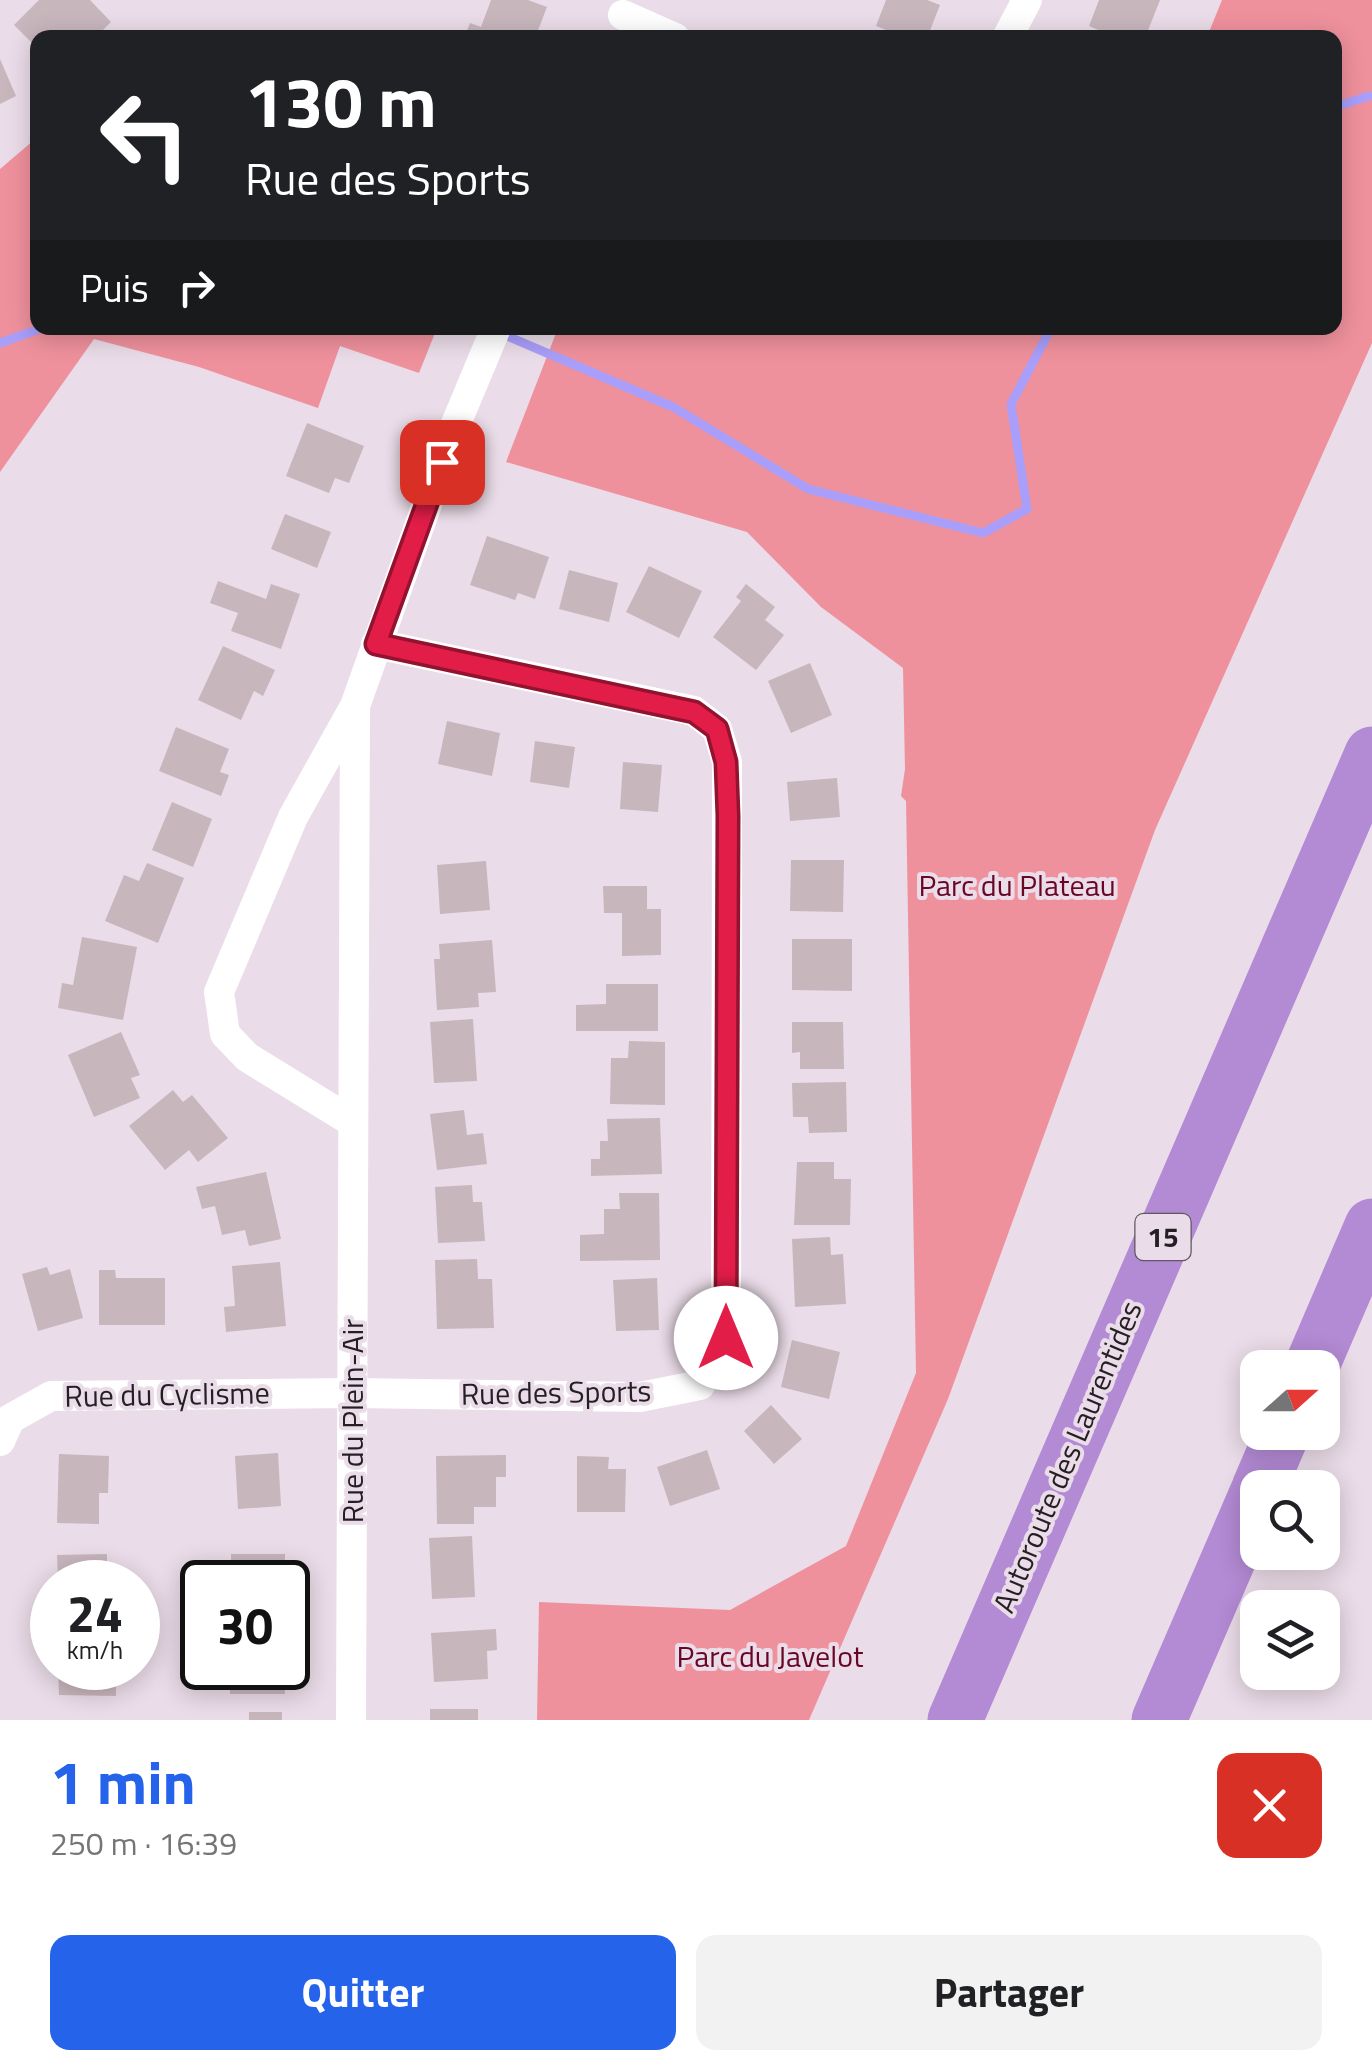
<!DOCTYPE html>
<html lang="fr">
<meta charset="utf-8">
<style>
body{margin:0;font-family:"Titillium Web",sans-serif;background:#f2f2f2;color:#202124;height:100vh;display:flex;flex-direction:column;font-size:38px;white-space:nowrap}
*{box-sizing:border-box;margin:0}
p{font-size:32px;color:#757577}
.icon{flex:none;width:55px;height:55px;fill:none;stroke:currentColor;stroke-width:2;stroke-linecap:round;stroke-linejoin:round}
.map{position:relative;height:1720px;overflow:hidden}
.drawer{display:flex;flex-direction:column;background:#fff;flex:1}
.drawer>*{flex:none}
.hud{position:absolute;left:30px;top:30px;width:1312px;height:305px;border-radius:20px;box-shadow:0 5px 25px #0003;background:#202124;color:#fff;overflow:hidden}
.needle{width:65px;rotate:69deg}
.fabs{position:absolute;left:1240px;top:1350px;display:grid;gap:20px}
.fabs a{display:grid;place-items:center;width:100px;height:100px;border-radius:20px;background:#fff;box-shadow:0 5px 25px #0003;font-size:50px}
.speed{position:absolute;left:30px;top:1560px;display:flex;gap:20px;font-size:50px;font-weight:700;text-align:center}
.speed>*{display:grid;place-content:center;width:130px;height:130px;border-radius:50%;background:#fff;box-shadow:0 5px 25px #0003;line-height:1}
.speed small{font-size:25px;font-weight:400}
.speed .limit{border:5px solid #111;border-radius:15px;background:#fff;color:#111}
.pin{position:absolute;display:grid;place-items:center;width:85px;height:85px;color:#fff;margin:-42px;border-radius:20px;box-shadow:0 5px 15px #0006}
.me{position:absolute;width:110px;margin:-55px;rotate:0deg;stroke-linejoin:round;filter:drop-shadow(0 0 8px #0008)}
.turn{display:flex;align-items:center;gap:35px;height:210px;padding:0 50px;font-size:45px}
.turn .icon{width:130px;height:130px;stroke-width:2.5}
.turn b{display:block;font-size:70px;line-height:85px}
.then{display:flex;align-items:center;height:95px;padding:0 50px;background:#0003;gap:20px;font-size:38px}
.round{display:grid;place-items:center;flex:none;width:105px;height:105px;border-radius:20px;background:#f2f2f2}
.head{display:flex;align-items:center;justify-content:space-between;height:170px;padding:0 50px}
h1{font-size:60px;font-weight:700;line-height:75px;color:#2563eb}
.primary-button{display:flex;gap:20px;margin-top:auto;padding:20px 50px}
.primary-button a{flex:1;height:115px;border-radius:20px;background:#2563eb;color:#fff;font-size:40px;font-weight:700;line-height:115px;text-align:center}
.primary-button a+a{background:#f2f2f2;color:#202124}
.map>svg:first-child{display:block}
.green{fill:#ef919d}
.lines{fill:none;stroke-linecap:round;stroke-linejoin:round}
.stream{stroke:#a99efa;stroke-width:9}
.building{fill:#c8b6bd}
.street{stroke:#fff;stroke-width:30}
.highway{stroke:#b38ad4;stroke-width:55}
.route-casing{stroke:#92132f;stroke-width:25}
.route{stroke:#e11d48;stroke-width:18}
.labels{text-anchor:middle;stroke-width:8;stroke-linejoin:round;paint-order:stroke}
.shield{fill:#eadce8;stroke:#5f585e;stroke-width:2.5}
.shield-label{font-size:28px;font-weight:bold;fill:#241f23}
.park-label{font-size:30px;fill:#680624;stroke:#eadce8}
.street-label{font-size:30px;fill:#241f23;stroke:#eadce8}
</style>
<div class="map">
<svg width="1372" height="1720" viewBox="0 0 1372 1720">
<rect width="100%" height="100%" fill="#eadce8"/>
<path class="green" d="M1222 0H1372V343L1155 830 948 1399 809 1720H537L539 1602 730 1610 846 1546 916 1373 906 801 901 796 905 769 903 668 821 607 747 532 506 462 558 328H1335V38L1207 37Z
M34 140H37L38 328H437L419 373 340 346 318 408 199 367 94 339 0 472V169Z"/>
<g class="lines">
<path class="stream" d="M1335 107 1369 96
M498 332 673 407 808 489 983 533 1027 509 1011 404 1051 328
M0 343 42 328"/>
</g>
<path class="building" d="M39 0H90L111 22 95 38H38V49L14 25Z
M491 0H528L547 7 535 38H464L470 23 481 27Z
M886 0H927L940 5 927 38H906L876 26Z
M1099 0H1160L1145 38H1117L1089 26Z
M0 59 16 96 0 104Z
M307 423 364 446 349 483 335 478 329 493 286 476Z
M285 514 331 532 317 568 271 549Z
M487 536 549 557 535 599 518 593 515 600 470 585Z
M649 566 702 591 679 638 626 612Z
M569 570 618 583 609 622 559 609Z
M218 581 266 599 271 584 300 594 281 649 231 631 238 613 210 603Z
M746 584 775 607 765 620 784 635 756 670 713 637 741 601 736 597Z
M223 646 275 670 263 696 254 691 241 720 198 700Z
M810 663 832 715 791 733 768 681Z
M447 721 500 733 492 776 438 764Z
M176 727 229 749 220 772 229 775 221 796 159 771Z
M535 741 575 747 569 788 530 782Z
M623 762 662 765 658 812 620 809Z
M837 778 840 817 790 821 787 782Z
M172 802 212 819 193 867 152 850Z
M791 860H844L843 912 790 911Z
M486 861 490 910 440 914 437 865Z
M147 863 184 878 158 943 105 921 124 875 139 881Z
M603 886H647V909H661V955L622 956V913H604Z
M82 937 137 947 123 1020 58 1008 62 983 73 985Z
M792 939H852V991L792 990Z
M492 940 496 992 478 993 479 1007 437 1010 434 959H440L439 944Z
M606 984H658V1031H576V1005L606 1004Z
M473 1019 477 1081 434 1083 430 1022Z
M792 1022H843L844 1069H800V1052L792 1053Z
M121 1032 140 1075 131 1078 140 1098 94 1117 68 1055Z
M629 1041 665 1042V1105L610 1104 611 1058H628Z
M846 1082 847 1132 809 1133 808 1117H793L792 1083Z
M173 1090 183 1102 192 1095 228 1138 198 1162 189 1150 165 1170 129 1126Z
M464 1110 467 1135 483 1133 487 1164 437 1170 430 1114Z
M660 1118 662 1174 591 1176V1159H600V1141H608L607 1119Z
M797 1162H834V1179H851L850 1225H794Z
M266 1172 281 1239 249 1246 245 1230 222 1235 215 1206 202 1209 196 1187Z
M472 1185 473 1202H482L485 1241 438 1243 435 1187Z
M619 1193H659L660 1260 580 1261V1235L604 1234V1209H620Z
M830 1237 831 1255 843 1254 846 1304 795 1307 792 1239Z
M477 1259 478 1279H492L494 1328 437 1329 435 1260Z
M280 1262 286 1326 226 1332 224 1307 235 1306 232 1266Z
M47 1267 50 1275 70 1269 83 1318 38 1331 22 1274Z
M99 1270H115L116 1278H165V1325H99Z
M657 1278 659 1330 616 1331 613 1280Z
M792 1340 840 1352 829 1399 781 1387Z
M771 1405 802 1439 774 1464 744 1431Z
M707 1450 720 1489 670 1506 657 1467Z
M278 1453 281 1506 238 1509 235 1456Z
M59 1454 109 1456 108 1493H99V1524L57 1523Z
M506 1455V1477H496V1507H474V1524H437L436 1456Z
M577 1456 609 1457 608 1469H626L625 1512H577Z
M472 1536 475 1597 432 1599 429 1538Z
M107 1554V1582H58L57 1555Z
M231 1554H285V1582H231Z
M496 1629 497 1650 487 1651 488 1679 434 1682 431 1633Z
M58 1668H116V1696L59 1695Z
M230 1668H284L285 1694H230Z
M430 1709H478V1720H430Z
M249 1712H282V1720H249Z"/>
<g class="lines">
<path class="street" d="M623 15 675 38
M1007 38 1027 0
M351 1121 247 1057 225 1034 219 992 293 817 355 706 455 426 496 328
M0 1441 10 1419 51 1396 353 1393 640 1397 700 1385 726 1338 727 816V762L717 729 694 711 376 644
M351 1720 355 706"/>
<path class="highway" d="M1311 1368 1372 1226
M1259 1488 1283 1432
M955 1720 1372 754
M1159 1720 1258 1491"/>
</g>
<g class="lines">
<g class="route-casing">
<path id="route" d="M442 462 376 644 694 712 717 729 726 762 728 816 726 1338"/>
</g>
<use href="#route" class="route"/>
</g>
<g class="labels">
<rect class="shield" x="1135.5" y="1214" width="55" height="46" rx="8"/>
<g class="shield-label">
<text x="1163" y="1247">15</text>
</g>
<g class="park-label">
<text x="1017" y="896">Parc du Plateau</text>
<text x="770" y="1667">Parc du Javelot</text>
</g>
<g class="street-label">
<text transform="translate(556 1393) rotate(-1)" y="10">Rue des Sports</text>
<text transform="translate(167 1395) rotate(-1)" y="10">Rue du Cyclisme</text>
<text transform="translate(353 1421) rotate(-90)" y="10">Rue du Plein-Air</text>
<text transform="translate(1068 1457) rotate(-67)" y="10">Autoroute des Laurentides</text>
</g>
</g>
</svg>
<div class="fabs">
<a><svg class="needle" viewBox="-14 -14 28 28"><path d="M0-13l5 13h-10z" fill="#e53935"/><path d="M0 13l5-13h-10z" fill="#757577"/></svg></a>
<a><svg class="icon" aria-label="search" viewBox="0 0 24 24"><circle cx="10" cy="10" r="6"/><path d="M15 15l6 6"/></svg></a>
<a><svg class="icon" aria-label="layers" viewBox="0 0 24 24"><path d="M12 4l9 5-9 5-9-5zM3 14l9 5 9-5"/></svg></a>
</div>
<div class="speed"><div>24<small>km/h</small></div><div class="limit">30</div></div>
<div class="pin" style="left:442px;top:462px;background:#d93025"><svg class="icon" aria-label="arrive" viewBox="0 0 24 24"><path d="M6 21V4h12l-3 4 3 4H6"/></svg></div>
<svg class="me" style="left:726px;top:1338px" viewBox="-20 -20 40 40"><circle r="19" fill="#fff"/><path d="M0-13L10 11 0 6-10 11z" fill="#e11d48"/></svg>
<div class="hud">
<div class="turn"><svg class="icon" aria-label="left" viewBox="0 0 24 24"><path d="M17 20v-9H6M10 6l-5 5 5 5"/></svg><div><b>130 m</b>Rue des Sports</div></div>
<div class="then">Puis<svg class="icon" aria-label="right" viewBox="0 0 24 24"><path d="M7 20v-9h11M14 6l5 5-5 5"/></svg></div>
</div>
</div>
<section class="drawer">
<div class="head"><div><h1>1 min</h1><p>250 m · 16:39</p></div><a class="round" style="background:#d93025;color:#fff"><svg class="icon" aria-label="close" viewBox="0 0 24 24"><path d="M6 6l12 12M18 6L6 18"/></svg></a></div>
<div class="primary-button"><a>Quitter</a><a>Partager</a></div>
</section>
